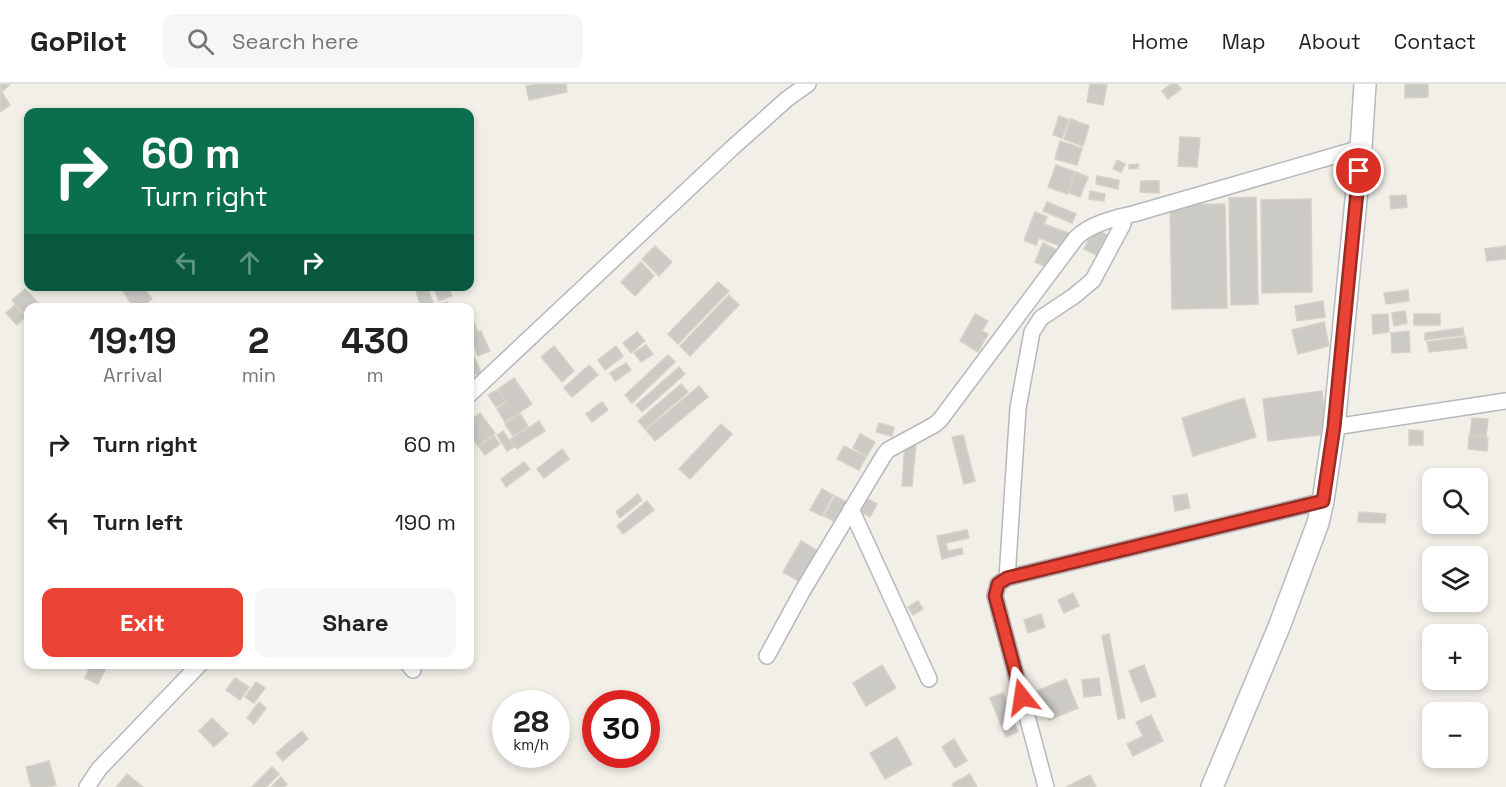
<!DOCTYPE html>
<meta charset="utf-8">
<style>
body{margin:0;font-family:"Space Grotesk",sans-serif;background:#f6f6f6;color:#222;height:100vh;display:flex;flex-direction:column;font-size:22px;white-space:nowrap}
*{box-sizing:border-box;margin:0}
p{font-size:20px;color:#767676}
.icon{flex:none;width:33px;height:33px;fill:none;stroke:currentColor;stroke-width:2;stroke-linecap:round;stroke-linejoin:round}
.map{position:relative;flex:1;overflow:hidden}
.sheet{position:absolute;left:24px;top:219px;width:450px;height:366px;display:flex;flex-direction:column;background:#fff;border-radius:12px;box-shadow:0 3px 9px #0003}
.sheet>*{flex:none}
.hud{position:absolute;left:24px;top:24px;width:450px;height:183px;border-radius:12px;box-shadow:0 3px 9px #0003;background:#0b6e4f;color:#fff;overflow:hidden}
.controls{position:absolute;left:1422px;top:384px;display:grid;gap:12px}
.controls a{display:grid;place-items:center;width:66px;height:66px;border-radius:12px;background:#fff;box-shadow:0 3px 9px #0003;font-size:30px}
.speed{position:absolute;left:492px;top:606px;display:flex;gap:12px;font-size:30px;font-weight:700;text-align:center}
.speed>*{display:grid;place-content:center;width:78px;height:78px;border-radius:50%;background:#fff;box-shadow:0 3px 9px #0003;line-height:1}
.speed small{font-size:15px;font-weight:400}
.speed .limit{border:9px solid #d22;background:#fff;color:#111}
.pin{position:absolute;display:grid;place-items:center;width:51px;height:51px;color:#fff;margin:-26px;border:3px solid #fff;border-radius:50%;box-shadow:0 2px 6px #0007}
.me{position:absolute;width:66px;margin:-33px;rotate:345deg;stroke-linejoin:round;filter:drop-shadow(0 0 4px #0008)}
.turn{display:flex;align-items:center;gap:21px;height:126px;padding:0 18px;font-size:27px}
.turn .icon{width:78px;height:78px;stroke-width:2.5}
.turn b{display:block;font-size:42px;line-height:51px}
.lanes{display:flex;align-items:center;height:57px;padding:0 18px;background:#0003;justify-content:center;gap:30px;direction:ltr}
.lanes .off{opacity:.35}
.eta{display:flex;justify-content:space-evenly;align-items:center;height:102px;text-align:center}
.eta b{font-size:36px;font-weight:700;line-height:42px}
.button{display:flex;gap:12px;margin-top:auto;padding:12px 18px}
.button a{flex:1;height:69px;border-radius:12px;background:#ea4335;color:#fff;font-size:24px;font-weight:700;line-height:69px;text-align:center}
.button a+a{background:#f6f6f6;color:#222}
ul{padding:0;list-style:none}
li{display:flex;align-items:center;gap:18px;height:78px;padding:0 18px}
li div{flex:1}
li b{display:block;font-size:22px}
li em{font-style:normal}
header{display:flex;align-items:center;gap:36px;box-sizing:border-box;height:84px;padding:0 30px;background:#fff;border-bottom:2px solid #e0e0e0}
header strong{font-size:28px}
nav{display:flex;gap:33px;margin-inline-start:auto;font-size:21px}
.search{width:420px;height:54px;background:#f6f6f6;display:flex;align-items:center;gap:15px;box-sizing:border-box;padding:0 21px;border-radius:12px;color:#767676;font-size:22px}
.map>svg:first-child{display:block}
.building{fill:#cccac5;stroke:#d6d1c6;stroke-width:1.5}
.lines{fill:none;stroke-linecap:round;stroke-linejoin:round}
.street-casing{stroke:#b5b8bc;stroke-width:18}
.secondary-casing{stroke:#b6babf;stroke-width:24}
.street{stroke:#fff;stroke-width:15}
.secondary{stroke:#fff;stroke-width:21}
.route-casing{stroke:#982c22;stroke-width:15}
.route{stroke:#ea4335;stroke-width:10}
</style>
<header>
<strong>GoPilot</strong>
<div class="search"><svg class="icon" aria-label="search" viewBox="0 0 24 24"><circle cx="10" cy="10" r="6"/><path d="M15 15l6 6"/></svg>Search here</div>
<nav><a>Home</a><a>Map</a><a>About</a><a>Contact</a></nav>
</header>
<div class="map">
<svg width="1506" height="703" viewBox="0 0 1506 703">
<rect width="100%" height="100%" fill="#f1efe8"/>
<path class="building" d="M0 0H10L3 7 0 4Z
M538 0H566L567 8 529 16 526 2Z
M1090 0 1107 1 1103 21 1087 18Z
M1171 0H1177L1181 5 1168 15 1162 7Z
M1405 0H1428V13L1405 14Z
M0 6 10 21 0 28Z
M1059 32 1069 36 1062 54 1053 51Z
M1071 35 1089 42 1083 62 1064 55Z
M1180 53 1200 54 1197 83 1178 82Z
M1060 57 1082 64 1077 81 1055 75Z
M1117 76 1125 80 1121 88 1113 85Z
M1138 80V84L1129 85V81Z
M1056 81 1075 88 1067 110 1048 103Z
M1076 88 1088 93 1080 113 1069 109Z
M1097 92 1119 96 1118 105 1096 100Z
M1141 97H1159V109L1140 108Z
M1090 107 1105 110 1104 117 1089 115Z
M1406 111 1407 123 1391 125 1390 112Z
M1256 113 1258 220 1231 221 1229 114Z
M1311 115 1312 208 1262 209 1261 116Z
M1047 118 1076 130 1072 139 1043 127Z
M1225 120 1227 224 1172 225 1170 121Z
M1035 128 1047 133 1044 140 1068 149 1063 163 1039 154 1036 161 1024 156Z
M1095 144 1107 151 1096 171 1084 165Z
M1043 159 1059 167 1051 185 1035 178Z
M655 162 672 178 659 192 642 175Z
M1506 162V175L1487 177 1485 165Z
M641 178 654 192 635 212 621 198Z
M718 198 729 207 678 260 668 250Z
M127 202H143L152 215 139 224H134L122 206Z
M433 202H448L452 212 439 217Z
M427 203 435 224H421L416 207Z
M25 205 41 222 40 224H28V234L12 216Z
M1408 206 1409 217 1386 220 1384 209Z
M729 211 739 221 690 272 680 262Z
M1323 217 1325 233 1297 237 1295 222Z
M447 218 449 224H437L436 222Z
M15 221 25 233 17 241 6 229Z
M1405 227 1407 239 1394 242 1392 229Z
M975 230 988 237 982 247 988 250 978 268 960 257Z
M1388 230 1389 248 1373 250 1372 231Z
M1414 230H1440V241H1414Z
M1324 238 1329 262 1298 270 1292 246Z
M474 239 478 248 470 252V241Z
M1463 244 1464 251 1425 256V249Z
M481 247 490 267 478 272 470 253Z
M1409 247 1410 268 1392 269 1391 249Z
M637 248 645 257 631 269 623 259Z
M1465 253 1467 264 1429 268 1427 258Z
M646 261 653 270 641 278 634 269Z
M554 262 574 287 562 298 541 273Z
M616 262 623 272 605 286 598 276Z
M473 270 481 288 470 293V271Z
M668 271 675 278 632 319 625 311Z
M626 279 631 286 615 297 610 289Z
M589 281 598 291 572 313 564 304Z
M679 283 685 290 642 328 636 321Z
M514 294 532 320 505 338 497 325 506 318 498 305Z
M681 300 688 308 645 345 638 337Z
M699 302 708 313 655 357 646 346Z
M497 306 505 317 496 323 488 311Z
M1322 307 1327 350 1268 357 1263 315Z
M1244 314 1256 353 1193 372 1182 334Z
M602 318 608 326 592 338 586 330Z
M480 329 495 349 478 362 470 350V337Z
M520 330 528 342 513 352 505 340Z
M1472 334 1488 335 1486 352 1470 351Z
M539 337 545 347 517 365 510 356Z
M879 339 894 343 892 352 876 348Z
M721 340 732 350 690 395 679 385Z
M1409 346 1423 347V361H1409Z
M503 347 514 363 507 367 497 351Z
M860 350 875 358 867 372 853 364Z
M963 351 975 397 964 400 952 353Z
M494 352 500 360 485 371 479 363Z
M1469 352 1488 354 1487 367 1468 365Z
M905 359 916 360 912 402H902Z
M844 362 866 373 859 386 837 375Z
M562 365 569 375 544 394 537 385Z
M524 378 530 385 506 403 501 395Z
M822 405 833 411 822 432 810 426Z
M638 410 642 416 620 434 616 428Z
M1187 410 1190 424 1175 427 1173 412Z
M862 411 877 420 870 433 855 425Z
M835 412 850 420 840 440 824 432Z
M647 417 654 426 623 450 617 442Z
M1359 428 1386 430 1385 439 1358 438Z
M967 446 969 454 946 459 948 467 962 464 963 470 942 475 937 452Z
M801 457 818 467 800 498 783 488Z
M1073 509 1079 522 1064 529 1058 516Z
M918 517 923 525 913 531 908 523Z
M1041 530 1045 543 1028 549 1024 536Z
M1109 550 1125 634 1118 635 1102 552Z
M91 580H103L107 582 98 600 85 594Z
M882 581 896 604 866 622 853 599Z
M1144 581 1156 612 1141 618 1129 587Z
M235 594 249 603 240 616 226 606Z
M1099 594 1101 611 1084 613 1082 596Z
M1066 595 1078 624 1049 636 1037 607Z
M256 598 265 604 254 619 245 613Z
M1003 609 1018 648 1006 653 990 614Z
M259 618 266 624 254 640 247 634Z
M1151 631 1163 657 1133 672 1127 660 1143 652 1136 638Z
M212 634 228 650 214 663 199 647Z
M302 647 308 655 283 677 276 669Z
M897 653 912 680 885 695 870 669Z
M954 655 967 677 955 684 942 663Z
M49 677 56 701 50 703H31L26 683Z
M272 683 279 690 266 703H252Z
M127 690 143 703H116Z
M970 690 977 703H954L952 700Z
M1090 691 1096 703H1066Z
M281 693 287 700 284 703H271Z"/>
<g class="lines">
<g class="street-casing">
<path id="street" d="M470 310 731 65 787 15 808 0
M1334 343 1506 317
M851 425 929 595
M1007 494 1018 324 1032 248 1041 234 1074 212 1093 196 1123 140 1119 133
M767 572 803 506 884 371 888 366 934 341 940 336 1076 154C1090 140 1114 134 1133 130L1361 64
M408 580 413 586
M87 703 99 685 200 580
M1046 703 995 512 998 500 1007 494 1323 417"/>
</g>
<g class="secondary-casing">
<path id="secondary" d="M1212 703 1279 543 1318 439 1323 417 1334 343 1361 64 1365 0"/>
</g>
<use href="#street" class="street"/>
<use href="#secondary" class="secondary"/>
</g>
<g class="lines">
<g class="route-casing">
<path id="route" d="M1022 613 995 512 998 500 1007 494 1323 417 1334 343 1359 87"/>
</g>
<use href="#route" class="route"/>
</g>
</svg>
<div class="controls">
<a><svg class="icon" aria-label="search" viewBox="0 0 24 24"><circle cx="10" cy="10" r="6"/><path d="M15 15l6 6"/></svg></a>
<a><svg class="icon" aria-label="layers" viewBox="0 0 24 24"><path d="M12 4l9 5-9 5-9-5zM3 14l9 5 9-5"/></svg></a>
<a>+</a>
<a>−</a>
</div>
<div class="speed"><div>28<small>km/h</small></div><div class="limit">30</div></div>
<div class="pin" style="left:1359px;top:87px;background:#d93025"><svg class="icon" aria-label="arrive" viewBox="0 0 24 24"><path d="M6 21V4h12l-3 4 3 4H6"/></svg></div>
<svg class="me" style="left:1022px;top:613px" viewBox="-20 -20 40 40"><path d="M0-17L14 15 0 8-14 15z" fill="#ea4335" stroke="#fff" stroke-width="4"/></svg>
<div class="hud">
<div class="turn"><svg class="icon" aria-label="right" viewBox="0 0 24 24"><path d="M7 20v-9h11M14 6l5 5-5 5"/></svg><div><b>60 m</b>Turn right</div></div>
<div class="lanes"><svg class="icon off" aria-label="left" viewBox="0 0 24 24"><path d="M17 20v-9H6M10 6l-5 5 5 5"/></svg><svg class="icon off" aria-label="ahead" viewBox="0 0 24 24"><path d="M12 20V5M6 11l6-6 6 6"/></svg><svg class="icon" aria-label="right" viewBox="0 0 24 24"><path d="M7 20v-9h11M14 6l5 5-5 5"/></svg></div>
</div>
<section class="sheet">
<div class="eta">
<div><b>19:19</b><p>Arrival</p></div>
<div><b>2</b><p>min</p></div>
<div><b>430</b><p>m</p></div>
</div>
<ul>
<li><svg class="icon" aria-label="right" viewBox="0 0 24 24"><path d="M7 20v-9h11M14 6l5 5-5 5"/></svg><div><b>Turn right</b></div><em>60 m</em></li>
<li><svg class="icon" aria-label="left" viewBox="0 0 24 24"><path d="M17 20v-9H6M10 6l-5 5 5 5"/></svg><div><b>Turn left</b></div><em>190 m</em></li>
</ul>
<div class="button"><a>Exit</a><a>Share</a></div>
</section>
</div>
